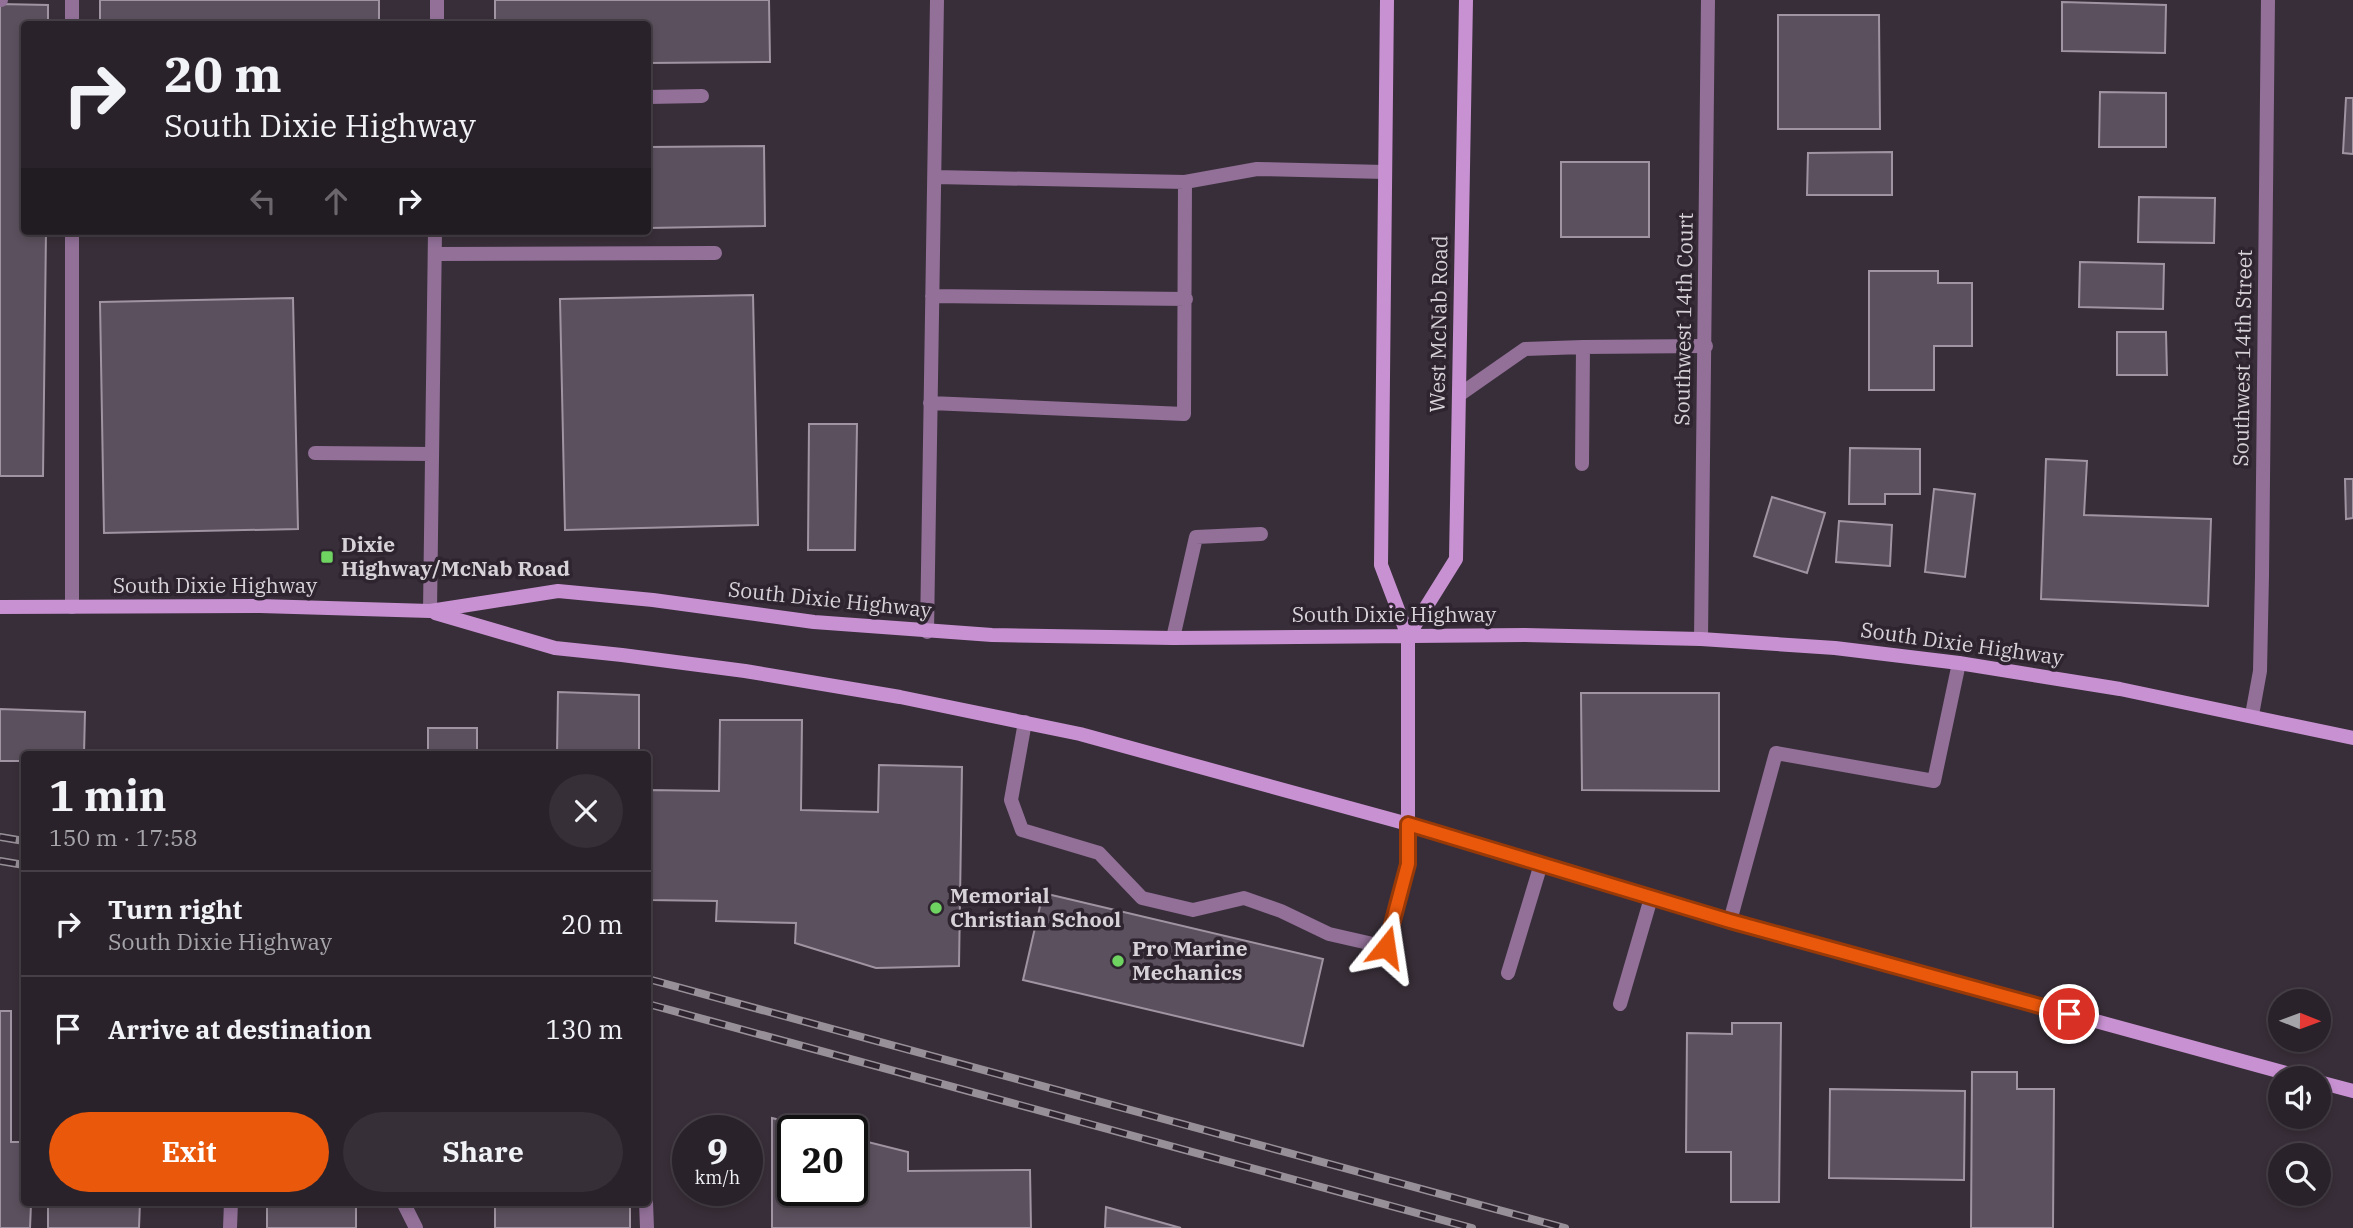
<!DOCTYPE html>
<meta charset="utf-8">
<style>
body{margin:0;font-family:"IBM Plex Serif",serif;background:#362f37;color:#f1f3f6;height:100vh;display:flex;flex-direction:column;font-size:26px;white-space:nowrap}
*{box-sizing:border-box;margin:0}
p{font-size:23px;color:#a5a4a9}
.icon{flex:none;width:38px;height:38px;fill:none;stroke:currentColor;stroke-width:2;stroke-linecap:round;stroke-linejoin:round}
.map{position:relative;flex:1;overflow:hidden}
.details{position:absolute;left:21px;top:751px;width:630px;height:455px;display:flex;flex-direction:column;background:#2a222b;border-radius:7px;box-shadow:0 4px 10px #0003,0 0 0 2px #463f47}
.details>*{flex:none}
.top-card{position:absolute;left:21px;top:21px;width:630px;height:214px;border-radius:7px;box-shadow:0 4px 10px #0003,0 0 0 2px #463f47;background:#2a222b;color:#f1f3f6;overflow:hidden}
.needle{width:46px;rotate:91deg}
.buttons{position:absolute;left:2268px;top:989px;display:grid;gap:14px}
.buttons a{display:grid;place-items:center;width:63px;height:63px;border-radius:50%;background:#2a222b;box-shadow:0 4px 10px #0003,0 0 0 2px #463f47;font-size:35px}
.speed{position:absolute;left:672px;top:1115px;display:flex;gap:14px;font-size:35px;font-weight:700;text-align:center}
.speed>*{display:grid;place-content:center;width:91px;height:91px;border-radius:50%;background:#2a222b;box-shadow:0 4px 10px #0003,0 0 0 2px #463f47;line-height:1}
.speed small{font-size:18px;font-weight:400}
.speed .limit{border:4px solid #111;border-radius:10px;background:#fff;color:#111}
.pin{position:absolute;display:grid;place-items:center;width:60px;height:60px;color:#fff;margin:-30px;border:4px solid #fff;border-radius:50%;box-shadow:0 2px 7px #0007}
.me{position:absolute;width:77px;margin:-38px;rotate:15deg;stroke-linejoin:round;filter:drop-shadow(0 0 5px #0008)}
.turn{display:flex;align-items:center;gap:24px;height:147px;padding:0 28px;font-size:32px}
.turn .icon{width:91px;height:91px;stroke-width:2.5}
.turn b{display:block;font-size:49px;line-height:60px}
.lanes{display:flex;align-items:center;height:66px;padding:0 28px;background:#0003;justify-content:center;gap:35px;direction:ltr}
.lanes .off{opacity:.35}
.round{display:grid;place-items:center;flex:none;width:74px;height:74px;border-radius:37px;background:#362f37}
.summary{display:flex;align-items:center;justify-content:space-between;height:119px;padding:0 28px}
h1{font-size:42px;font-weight:700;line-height:52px}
.action{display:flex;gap:14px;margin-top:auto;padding:14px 28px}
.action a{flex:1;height:80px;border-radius:42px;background:#ea580c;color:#fff;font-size:28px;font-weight:700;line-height:80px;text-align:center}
.action a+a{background:#362f37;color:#f1f3f6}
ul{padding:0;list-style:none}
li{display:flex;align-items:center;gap:21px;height:105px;padding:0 28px;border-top:2px solid #463f47}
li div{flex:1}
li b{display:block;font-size:26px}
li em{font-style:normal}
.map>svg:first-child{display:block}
.building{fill:#5b505d;stroke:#a094a2;stroke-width:2}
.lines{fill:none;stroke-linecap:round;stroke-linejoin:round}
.lane{stroke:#927098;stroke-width:14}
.street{stroke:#927098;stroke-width:14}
.secondary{stroke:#c891d2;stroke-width:14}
.rail-casing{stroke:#989099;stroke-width:8}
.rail{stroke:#2d242f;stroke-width:5;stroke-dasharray:16;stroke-linecap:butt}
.route-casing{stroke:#983908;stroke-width:18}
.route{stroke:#ea580c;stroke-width:12}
.poi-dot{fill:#6ed361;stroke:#2d242f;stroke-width:2.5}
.labels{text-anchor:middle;stroke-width:7;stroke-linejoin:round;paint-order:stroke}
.street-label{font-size:21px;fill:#d7d1d8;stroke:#2d242f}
.poi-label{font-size:21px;font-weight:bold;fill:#d7d1d8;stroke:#2d242f;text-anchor:start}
</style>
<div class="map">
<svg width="2353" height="1228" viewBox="0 0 2353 1228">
<rect width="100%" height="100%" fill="#382e39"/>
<path class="building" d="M100 0H379V24H100Z
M495 0H769L770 62 648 63V24H495Z
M2062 2 2166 5 2165 53 2062 51Z
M0 4 48 5V24H24V231H46L43 476H0Z
M1778 15H1879L1880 129H1778Z
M2100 92 2166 93V147H2099Z
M2346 98H2353V154L2343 153Z
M764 146 765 226 648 228V147Z
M1892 152V195H1807L1808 153Z
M1561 162H1649V237H1561Z
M2139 197 2215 198 2214 243 2138 242Z
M98 231H333L99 234Z
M2080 262 2164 264 2163 309 2079 307Z
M1869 271H1938V283H1972V346H1934V390H1869Z
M753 295 758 525 565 530 560 299Z
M293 298 298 529 104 533 100 302Z
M2117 332H2166L2167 375H2117Z
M809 424H857L855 550H808Z
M1850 448 1920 449V494H1885V504H1849Z
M2046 459 2087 461 2084 515 2211 519 2208 606 2041 599Z
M2345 479H2353V518L2346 519Z
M1934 489 1975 494 1965 577 1925 572Z
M1772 497 1825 513 1807 573 1754 556Z
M1839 521 1892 525 1890 566 1836 562Z
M558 692 639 695V754H557Z
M1581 693H1719V791L1582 790Z
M0 709 85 712 84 754H24V761H0Z
M720 720H802L801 810 878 812 879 765 962 767 959 966 876 968 795 943 796 923 716 921 717 901 648 900V790L719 791Z
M428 728H477V754H428Z
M1043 893 1323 959 1303 1046 1023 980Z
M0 1011H11V1142H24V1202H140L139 1228H48V1204H31L30 1228H0Z
M1732 1023H1781L1779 1202H1731V1152H1686L1687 1033 1732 1034Z
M1972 1072H2017V1089H2054L2053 1228H1971Z
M1830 1089 1965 1091 1964 1180 1829 1178Z
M772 1118 822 1130H793V1190H852V1138L908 1152V1171L1030 1170 1031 1228H772Z
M267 1202H356V1228H267Z
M495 1202H630V1228H495Z
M1106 1207 1181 1228H1105Z"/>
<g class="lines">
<path class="lane" d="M0 0H1
M72 0V24
M437 24V0
M648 97 702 96
M935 177 1185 182 1257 169 1385 172
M72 231V607
M435 254 715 253
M932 296 1186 299
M1459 395 1525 349 1583 347
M930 403 1184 414 1185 182
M315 453 432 454
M1582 464 1583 347 1706 346
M430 611 435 231
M927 632 937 0
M1173 638 1196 537 1261 534
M1025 722 1011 800 1022 830 1099 853 1142 898 1193 910 1244 898 1281 911 1329 934 1386 947 1408 864V824
M1730 921 1776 753 1934 781 1959 663
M1508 973 1541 864
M1620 1004 1651 898
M403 1202 416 1228
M646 1202 647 1228
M230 1228 231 1202"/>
<path class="street" d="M1701 639 1708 0
M2252 715 2260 671 2262 576 2268 0"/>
<path class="secondary" d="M1387 0 1381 565 1408 636V824
M0 607 260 606 430 611 558 591 653 600 814 622 992 635 1173 638 1525 635 1701 639 1835 648 1959 663 2120 689 2353 738
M435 613 555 648 622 655 745 671 900 697 1080 734 1408 824 1730 921 2304 1078
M1408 636 1456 559 1466 0
M2319 1082 2353 1091"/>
<g class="rail-casing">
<path id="rail" d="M0 837 24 841
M0 861 24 865
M648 979 1565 1228
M648 1004 1472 1228"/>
</g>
<use href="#rail" class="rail"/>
</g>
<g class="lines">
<g class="route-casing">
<path id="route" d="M1386 947 1408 864V824L1730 921 2069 1014"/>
</g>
<use href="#route" class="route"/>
</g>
<g class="poi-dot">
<rect x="320" y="550" width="14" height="14" rx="3.5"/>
<circle cx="936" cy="908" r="7"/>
<circle cx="1118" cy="961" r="7"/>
</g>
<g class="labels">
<g class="street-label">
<text transform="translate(1684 319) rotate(-89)" y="7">Southwest 14th Court</text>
<text transform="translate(1439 324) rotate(-89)" y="7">West McNab Road</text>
<text transform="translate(2243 358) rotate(-89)" y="7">Southwest 14th Street</text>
<text x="215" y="593">South Dixie Highway</text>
<text transform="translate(830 600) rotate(6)" y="7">South Dixie Highway</text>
<text x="1394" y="622">South Dixie Highway</text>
<text transform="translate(1962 644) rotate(8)" y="7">South Dixie Highway</text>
</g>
<g class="poi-label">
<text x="341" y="552">Dixie<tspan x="341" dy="24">Highway/McNab Road</tspan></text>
<text x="950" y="903">Memorial<tspan x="950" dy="24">Christian School</tspan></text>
<text x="1132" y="956">Pro Marine<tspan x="1132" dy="24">Mechanics</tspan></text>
</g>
</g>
</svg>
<div class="buttons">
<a><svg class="needle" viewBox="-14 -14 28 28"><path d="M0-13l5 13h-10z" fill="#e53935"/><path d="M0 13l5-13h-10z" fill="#a5a4a9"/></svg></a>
<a><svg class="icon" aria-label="sound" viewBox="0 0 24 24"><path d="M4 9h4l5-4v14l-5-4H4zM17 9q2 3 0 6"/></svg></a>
<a><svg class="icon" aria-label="search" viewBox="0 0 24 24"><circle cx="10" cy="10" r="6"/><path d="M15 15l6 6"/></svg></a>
</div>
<div class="speed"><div>9<small>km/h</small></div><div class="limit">20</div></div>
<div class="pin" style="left:2069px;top:1014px;background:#d93025"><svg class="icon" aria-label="arrive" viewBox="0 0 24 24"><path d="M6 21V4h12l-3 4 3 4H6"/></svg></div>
<svg class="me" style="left:1386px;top:947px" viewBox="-20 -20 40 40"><path d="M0-17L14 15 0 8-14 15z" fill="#ea580c" stroke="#fff" stroke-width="4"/></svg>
<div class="top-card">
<div class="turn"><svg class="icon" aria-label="right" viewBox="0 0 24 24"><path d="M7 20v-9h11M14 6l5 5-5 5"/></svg><div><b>20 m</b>South Dixie Highway</div></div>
<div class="lanes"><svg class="icon off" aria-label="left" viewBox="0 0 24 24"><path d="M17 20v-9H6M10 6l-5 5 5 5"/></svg><svg class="icon off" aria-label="ahead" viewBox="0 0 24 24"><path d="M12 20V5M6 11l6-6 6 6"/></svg><svg class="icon" aria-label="right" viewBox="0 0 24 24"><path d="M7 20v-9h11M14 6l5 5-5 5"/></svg></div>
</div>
<section class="details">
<div class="summary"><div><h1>1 min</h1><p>150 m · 17:58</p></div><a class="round"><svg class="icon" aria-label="close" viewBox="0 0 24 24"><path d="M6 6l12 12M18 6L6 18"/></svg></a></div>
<ul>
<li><svg class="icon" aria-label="right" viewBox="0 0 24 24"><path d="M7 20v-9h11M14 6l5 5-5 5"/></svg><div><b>Turn right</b><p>South Dixie Highway</p></div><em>20 m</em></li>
<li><svg class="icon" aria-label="arrive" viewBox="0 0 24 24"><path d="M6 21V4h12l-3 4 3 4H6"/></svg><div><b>Arrive at destination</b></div><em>130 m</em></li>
</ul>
<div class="action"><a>Exit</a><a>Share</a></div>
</section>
</div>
